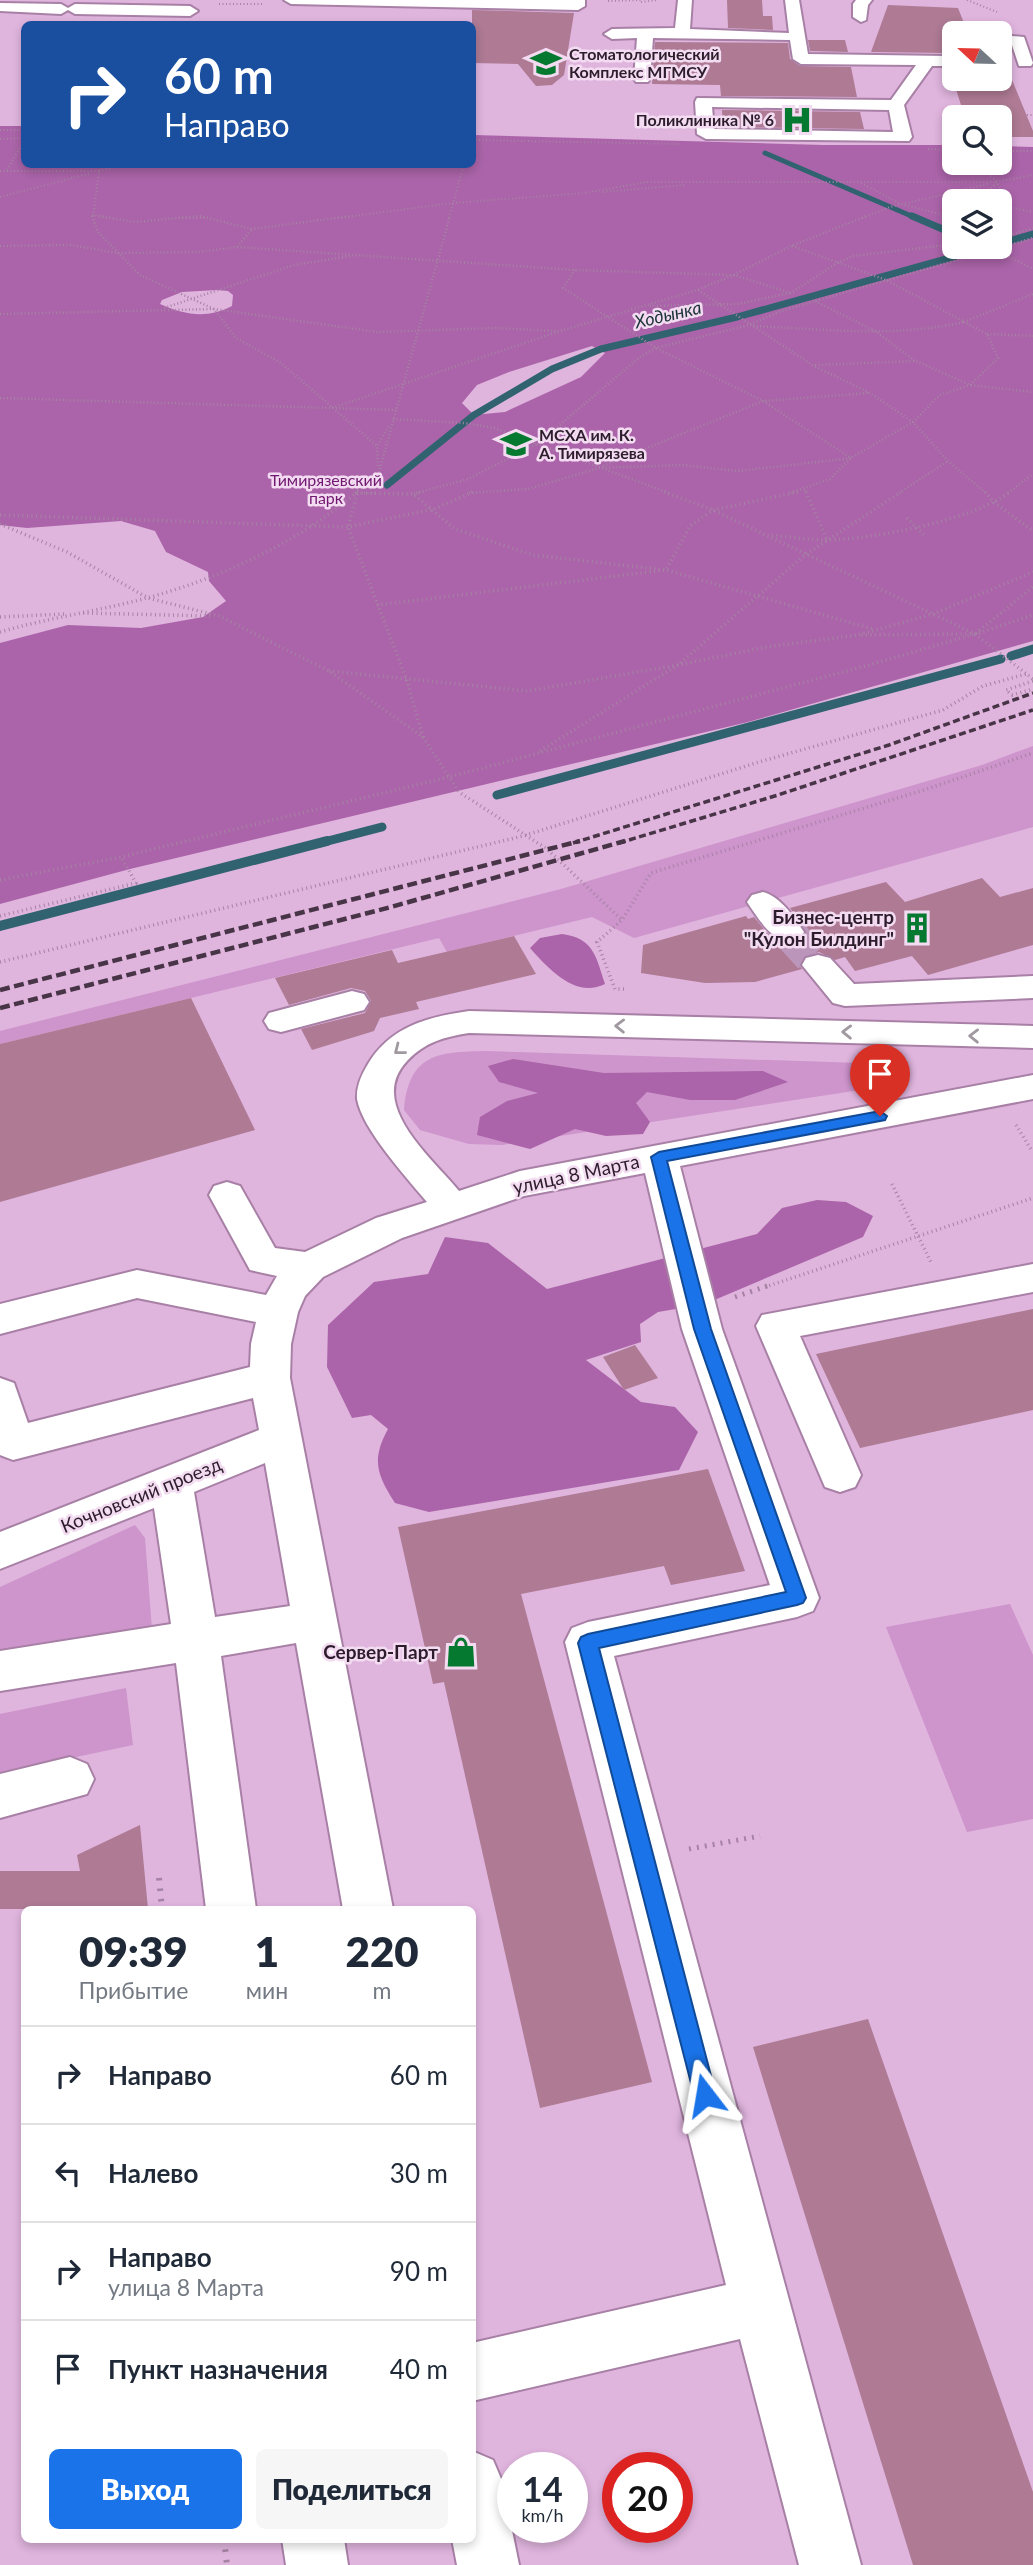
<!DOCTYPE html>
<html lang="ru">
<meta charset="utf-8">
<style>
body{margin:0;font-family:Lato,sans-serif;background:#f6f6f7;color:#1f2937;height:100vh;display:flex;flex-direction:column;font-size:26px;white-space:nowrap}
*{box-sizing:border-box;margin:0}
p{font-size:23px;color:#747a83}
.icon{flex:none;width:38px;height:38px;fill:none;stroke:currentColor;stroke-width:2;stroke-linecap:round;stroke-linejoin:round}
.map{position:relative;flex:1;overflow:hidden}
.sheet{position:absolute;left:21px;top:1906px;width:455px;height:637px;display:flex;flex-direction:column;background:#fff;border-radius:10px;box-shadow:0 4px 10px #0003}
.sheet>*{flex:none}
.hud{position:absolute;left:21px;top:21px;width:455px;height:147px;border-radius:10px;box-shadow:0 4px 10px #0003;background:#1a4fa0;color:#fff;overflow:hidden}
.needle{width:46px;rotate:292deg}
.fabs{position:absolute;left:942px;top:21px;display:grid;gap:14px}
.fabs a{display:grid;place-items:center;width:70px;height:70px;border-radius:10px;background:#fff;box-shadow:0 4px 10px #0003;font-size:35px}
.speed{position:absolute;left:497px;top:2452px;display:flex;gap:14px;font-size:35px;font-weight:700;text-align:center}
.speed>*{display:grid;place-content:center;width:91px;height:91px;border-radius:50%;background:#fff;box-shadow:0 4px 10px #0003;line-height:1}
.speed small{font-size:18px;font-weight:400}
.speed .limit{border:10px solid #d22;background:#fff;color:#111}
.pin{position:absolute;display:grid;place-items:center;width:60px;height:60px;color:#fff;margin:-72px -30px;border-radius:50% 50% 50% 0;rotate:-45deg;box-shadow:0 0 7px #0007}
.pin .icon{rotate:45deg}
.me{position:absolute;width:77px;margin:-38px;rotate:346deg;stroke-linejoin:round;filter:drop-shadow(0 0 5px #0008)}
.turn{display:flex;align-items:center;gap:24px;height:147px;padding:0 28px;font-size:32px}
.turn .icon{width:91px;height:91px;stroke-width:2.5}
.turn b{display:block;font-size:49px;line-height:60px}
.eta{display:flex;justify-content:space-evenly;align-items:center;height:119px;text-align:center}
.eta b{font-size:42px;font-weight:800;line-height:49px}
.primary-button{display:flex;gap:14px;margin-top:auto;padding:14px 28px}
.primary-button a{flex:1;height:80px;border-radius:10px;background:#1a73e8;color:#fff;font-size:28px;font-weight:800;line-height:80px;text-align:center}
.primary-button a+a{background:#f6f6f7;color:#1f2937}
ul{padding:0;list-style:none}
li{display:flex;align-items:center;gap:21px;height:98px;padding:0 28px;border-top:2px solid #e0e1e3}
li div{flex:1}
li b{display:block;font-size:26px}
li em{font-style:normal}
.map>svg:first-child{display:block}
.green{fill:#ce94cc}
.forest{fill:#ab64a9;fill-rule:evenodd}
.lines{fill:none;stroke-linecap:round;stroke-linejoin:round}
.stream-far3{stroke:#30636f;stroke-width:5}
.stream-far2{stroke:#30636f;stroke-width:7}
.stream-far1{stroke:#30636f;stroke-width:9}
.stream{stroke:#30636f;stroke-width:10}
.building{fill:#ae7a94}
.minor-tunnel{stroke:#bb96ba;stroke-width:34;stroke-dasharray:34 18;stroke-linecap:butt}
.minor-casing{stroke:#a880a6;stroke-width:4}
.path-far4{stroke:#a683a4;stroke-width:2;stroke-dasharray:1 2.5;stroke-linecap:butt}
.path-far3{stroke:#a683a4;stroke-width:2.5;stroke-dasharray:1 2.5;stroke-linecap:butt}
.path-far2{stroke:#a683a4;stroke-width:3.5;stroke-dasharray:1 3.5;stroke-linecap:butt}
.path-far1{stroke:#a683a4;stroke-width:5;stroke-dasharray:2 6;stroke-linecap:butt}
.path{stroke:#a683a4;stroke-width:6;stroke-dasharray:2.5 8;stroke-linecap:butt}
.minor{fill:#fff;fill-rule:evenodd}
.rail-far1{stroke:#483447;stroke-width:3.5;stroke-dasharray:7 3.5;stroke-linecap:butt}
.rail{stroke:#483447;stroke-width:4.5;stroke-dasharray:10 4.5;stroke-linecap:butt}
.oneway{stroke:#a099a0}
.route{fill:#1a73e8;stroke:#114b97;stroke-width:2}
.labels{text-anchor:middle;stroke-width:5;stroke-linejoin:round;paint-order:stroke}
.far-poi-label{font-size:16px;font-weight:bold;fill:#2d1d2c;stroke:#f3dcf1;text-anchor:start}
.far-park-label{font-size:16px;fill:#711971;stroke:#f3dcf1}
.far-water-label{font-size:18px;font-style:italic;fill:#1a3337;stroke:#f3dcf1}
.poi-label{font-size:19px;font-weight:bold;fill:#2d1d2c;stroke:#f3dcf1;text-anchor:end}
.street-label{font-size:19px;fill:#2d1d2c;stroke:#f3dcf1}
</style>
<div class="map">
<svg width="1033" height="2565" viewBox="0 0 1033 2565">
<rect width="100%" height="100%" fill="#dfb4dd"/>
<path class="green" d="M1033 746V827L634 938 592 917 447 952 439 938 0 1044V1031L561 889 982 765Z
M486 1051 891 1064 899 1080 886 1086 502 1145 469 1144 420 1130 404 1110C409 1054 437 1052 486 1051Z
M135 1525 145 1538 152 1630 0 1654V1587Z
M1010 1604 1033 1655V1819L967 1832 886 1627Z
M126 1688 133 1745 0 1773V1714Z"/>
<path class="forest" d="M0 126H24V164H472L473 135 823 145H954V163H999V146L1033 147V641L748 722 130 869 0 904V643L68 625 141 628 203 617 226 601 209 581 208 572 166 552 155 531 121 521 27 528 0 525ZM954 201H999V247H954ZM217 290 228 291 233 295 232 306C207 319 185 315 160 304L162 300 182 292ZM592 346 605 353 581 377 505 412 474 415 462 403 477 385 509 372Z
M562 934C594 938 596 957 605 984 575 999 548 968 530 948L540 938Z
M513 1059 604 1073 763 1071 788 1082 735 1100H690L647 1092 636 1103 650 1122 643 1134 606 1136 575 1129 530 1149 477 1135 480 1117 507 1101 538 1093 499 1082 488 1066Z
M817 1200 846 1202 873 1216 863 1237 705 1304 658 1312 640 1324 641 1342 586 1360 641 1402 675 1407 698 1432 679 1470 429 1512 395 1503C377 1475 371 1460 388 1429L371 1415 352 1418 327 1367 328 1325 374 1282 428 1274 445 1237 488 1243 547 1289 757 1234 782 1208Z"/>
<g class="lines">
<path class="stream-far3" d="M765 153 916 218"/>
<path class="stream-far2" d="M912 216 954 234
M999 244 1033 234
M387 485 474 415 552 369 601 349 737 317 989 247"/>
<path class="stream-far1" d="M1011 656 1033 649
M497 795 1001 659
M320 843 382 827"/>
<path class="stream" d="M0 926 327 841"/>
</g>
<path class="building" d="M727 0H762L763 16H772L773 30 728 28Z
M888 5 958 8 968 33H954V58L946 53 871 52Z
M472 10 574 13 564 75 552 85 536 86 518 64 472 63Z
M808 40H845L848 52 810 51Z
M655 42 788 43 790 59 800 66 851 67 857 97 721 96 720 85 652 84Z
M999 48 1033 131V137H999V117H992L988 105H961L949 67 954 64V79H999Z
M722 110 860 112 864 129 723 127Z
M982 878 1000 897 1033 888V945L928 975 912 956 855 971 845 957 835 960 819 952 804 957 799 965 802 969 755 982 705 983 641 973 643 945 746 916 748 919 754 917 767 933 781 941 799 942 807 932 790 908 886 882 905 902Z
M514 936 536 974 416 1002 419 1009 380 1018 374 1031 312 1050 301 1029 365 1013 371 1001 365 991 351 988 289 1005 275 978 392 950 398 963Z
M191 998 255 1130 0 1202V1044Z
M1033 1309V1410L860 1448 816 1354Z
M635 1345 658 1378 624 1390 603 1357Z
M708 1469 745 1571 671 1585 664 1566 521 1594 652 2082 540 2108 444 1682 433 1684 398 1527Z
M140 1825 148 1909H0V1871H80L77 1855Z
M868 2019 1033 2492V2565H913L753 2047Z"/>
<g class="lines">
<path class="minor-tunnel" d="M788 932 818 965"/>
<g class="minor-casing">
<path id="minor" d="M284 0H585V6L578 10 291 4Z
M678 0H692L690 29 789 33 785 0H799L808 54 946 56 954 61 946 66H932L904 105 912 137 909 141 706 139 697 134 695 102 697 98 891 100 916 65 801 64 793 59 790 40 653 38 650 79 648 82H636L634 79 637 38 612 39 604 34 612 29 675 28ZM712 107 889 110 893 132 714 129Z
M856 0H872L868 5 866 20 861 22 853 17V4Z
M0 3 61 4 68 8 75 4 190 6 198 11 190 16 75 14 68 10 61 14 0 11Z
M999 35 1024 37 1033 63 1031 66H1019L1012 45H999Z
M763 892C781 897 794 917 804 932L799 939C773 946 761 922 747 902L752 895Z
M818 955 830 958 854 984 1033 976V998L845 1006 833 1003 802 965 806 958Z
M352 991 364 994 369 1002 364 1010 281 1032 269 1029 264 1021 269 1013Z
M469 1011 1033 1026V1048L469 1033C444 1037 425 1042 407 1061 366 1104 432 1158 459 1191L520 1171 1033 1075V1099L680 1166 722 1329 819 1598 813 1611 797 1617 614 1656 861 2565H799L740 2339 472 2401V2343L726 2285 565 1642 572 1628 588 1622 770 1585 682 1329 645 1173 524 1196 402 1238 323 1277 305 1296 298 1312 291 1344 290 1378 393 1909H343L296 1643 221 1656 256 1909H206L176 1663 0 1691V1651L171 1624 154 1508 0 1569V1532L259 1430 253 1398 13 1460 0 1455V1378L14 1383 28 1423 250 1367 251 1344 256 1322 137 1298 0 1334V1304L137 1270 266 1295 277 1276 250 1270 209 1195 214 1186 227 1182 240 1186 275 1248 305 1252 376 1218 427 1202C407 1178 362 1129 357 1099 356 1086 362 1074 368 1064 391 1026 428 1017 469 1011ZM265 1463 290 1606 215 1617 194 1492Z
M1033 1264V1292L800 1336 861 1475 855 1487 840 1492 825 1487 756 1326 762 1315Z
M70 1757 87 1764 94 1779 87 1794 0 1818V1774Z
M472 2451 493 2460 502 2481 519 2565H457L452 2539H472Z
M282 2539H344L348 2565H286Z"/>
</g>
<path class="path-far4" d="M967 0 997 12
M608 1 641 0
M641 2 657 0
M219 4H262
M1027 115H1033
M0 130H24
M0 139 24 138
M472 140 682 144
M928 149 954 150
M999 151H1033
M979 163 997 182 1011 208
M7 170 24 141
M0 171H99L93 218
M99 171 127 164
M996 182 1033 175
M861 183 901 204 948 216
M603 192 685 185
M0 197 91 173
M979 201 996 183
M999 205 1033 212
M92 215 110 218
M179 218H207
M338 218 453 203 585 193 646 182H997
M449 218 464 164
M862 218 890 207 988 184
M951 218 948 216 954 213"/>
<path class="path-far3" d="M92 216 98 232 140 275 214 309 236 338 281 363 377 446
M99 216 135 222 198 216
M200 216 252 229 351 216
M948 216 954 220
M999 238 1033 228
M0 246 71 245 117 253 198 252 237 247 575 270 734 275 791 293 837 263 853 256 954 244
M792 246 886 280 963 321
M237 247 252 229
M990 247 1033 269
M698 290 814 366 870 393 913 422 948 461 986 493
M815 301 875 331 915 361
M650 306 738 304 790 293
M164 308 294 265 351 256
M0 314 214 309 377 332 497 328 556 331
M753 326C824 329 894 338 964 322
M987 334 1033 336
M815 365 916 361 970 385 1033 392
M0 398 396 410
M332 408 560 331 697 290 734 275 791 246 867 216
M393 419 465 423 494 428 669 493
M378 466 377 446 389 426
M603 466 763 401 868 393
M805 490 806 493
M355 493 379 472 450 216
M357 493H377
M416 493 468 479 537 444 640 357 656 348 749 325 781 311 1033 238
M469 493 528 489 599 468 682 465 738 471 851 458 763 401 656 348 563 288 575 270
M790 493 830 479 851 458 913 422 940 395 970 385 998 358 987 334 964 322 1033 294
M899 493 948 461
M1008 493 1033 474"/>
<path class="path-far2" d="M664 492 713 510 975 634 858 635
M806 492 827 540
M985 492 995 503 1033 531
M357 493 413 494 455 529 533 555 666 570 690 526 713 510 798 492
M357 494 348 527 406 678 423 737
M414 494 423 492
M0 515 348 527 434 509 473 492
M907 518 925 536
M0 524 67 552 148 598 219 616 329 671 423 737 449 777 869 665 975 634 1033 587
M772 535C790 537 809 540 827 540 874 539 973 520 1010 492
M377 605 666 570 873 629
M83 613 211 616
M0 617 64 614
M0 632C48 618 98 611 147 598 223 577 297 543 357 492
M979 633 1033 615
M975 634 1033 679
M329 671 528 691 678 665 805 555 901 492
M1033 681 1006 690 1012 695 1033 689
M540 751 678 665 766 647 858 635 933 614 1033 572
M0 880 121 857 449 777 459 792 547 849 622 920
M0 916 136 883 121 857
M0 962 523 836 759 762 943 710 983 686 1026 674
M624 989H615L597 942 622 920 651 873 927 789 1033 753
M1016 1125 1032 1151
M892 1184 931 1262
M765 1287 1033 1198"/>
<path class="path-far1" d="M735 1297 770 1285
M689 1849 760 1836"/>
<path class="path" d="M159 1878 162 1909
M224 2539 227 2565"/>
<use href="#minor" class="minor"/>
<path class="rail-far1" d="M573 843 889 745 1033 693
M619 843 778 795 1033 710"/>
<path class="rail" d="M0 990 580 841
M0 1008 391 907 625 841"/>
</g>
<defs><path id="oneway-chevron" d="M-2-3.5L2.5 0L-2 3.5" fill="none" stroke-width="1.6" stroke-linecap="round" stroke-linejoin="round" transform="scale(1.75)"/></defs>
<g class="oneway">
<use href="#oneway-chevron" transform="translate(620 1026) rotate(-179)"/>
<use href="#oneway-chevron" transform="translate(847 1032) rotate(-179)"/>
<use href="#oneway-chevron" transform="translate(974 1036) rotate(-179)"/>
<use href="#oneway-chevron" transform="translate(399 1050) rotate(142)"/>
</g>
<path class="route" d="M880 1111 887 1116 885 1120 667 1161 711 1329 806 1598 803 1603 797 1605 599 1648 716 2095 713 2102 705 2106 697 2102 694 2095 578 1643 581 1637 588 1634 786 1592 694 1329 651 1157 659 1152Z"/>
<defs>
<g id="university-bare" transform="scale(2.415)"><path d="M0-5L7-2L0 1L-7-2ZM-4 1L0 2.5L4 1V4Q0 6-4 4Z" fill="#05792f" stroke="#f3dcf1" stroke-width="2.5" paint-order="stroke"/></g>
<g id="hospital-bare" transform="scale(2.415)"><path d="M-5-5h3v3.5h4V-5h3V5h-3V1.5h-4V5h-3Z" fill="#05792f" stroke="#f3dcf1" stroke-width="2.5" paint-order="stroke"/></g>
<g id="building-bare" transform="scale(2.415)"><path d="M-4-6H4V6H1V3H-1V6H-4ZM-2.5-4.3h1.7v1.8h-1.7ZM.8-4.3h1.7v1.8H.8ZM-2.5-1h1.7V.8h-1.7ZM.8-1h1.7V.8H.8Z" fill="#05792f" stroke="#f3dcf1" stroke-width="2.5" paint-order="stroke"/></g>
<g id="shop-bare" transform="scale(2.415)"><path d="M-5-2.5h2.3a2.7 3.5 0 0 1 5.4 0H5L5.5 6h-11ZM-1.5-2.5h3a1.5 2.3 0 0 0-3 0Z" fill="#05792f" stroke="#f3dcf1" stroke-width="2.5" paint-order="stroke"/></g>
</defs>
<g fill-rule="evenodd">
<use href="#university-bare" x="546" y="63"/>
<use href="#hospital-bare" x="797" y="120"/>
<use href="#university-bare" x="516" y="444"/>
<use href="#building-bare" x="917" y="928"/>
<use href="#shop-bare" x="461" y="1652"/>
</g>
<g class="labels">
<g class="far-poi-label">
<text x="569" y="60">Стоматологический<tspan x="569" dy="18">Комплекс МГМСУ</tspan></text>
<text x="774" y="126" text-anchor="end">Поликлиника № 6</text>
<text x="539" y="441">МСХА им. К.<tspan x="539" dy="18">А. Тимирязева</tspan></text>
</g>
<g class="far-park-label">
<text x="326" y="486">Тимирязевский<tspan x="326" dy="18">парк</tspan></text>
</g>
<g class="far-water-label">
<text transform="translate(668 315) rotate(-13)" y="6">Ходынка</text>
</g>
<g class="poi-label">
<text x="894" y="924">Бизнес-центр<tspan x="894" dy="22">"Кулон Билдинг"</tspan></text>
<text x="438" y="1659">Сервер-Парт</text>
</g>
<g class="street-label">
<text transform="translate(576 1174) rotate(-12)" y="7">улица 8 Марта</text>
<text transform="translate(141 1495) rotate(-22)" y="7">Кочновский проезд</text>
</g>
</g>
</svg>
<div class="fabs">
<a><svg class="needle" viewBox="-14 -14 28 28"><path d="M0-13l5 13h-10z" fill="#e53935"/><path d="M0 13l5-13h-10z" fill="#747a83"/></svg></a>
<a><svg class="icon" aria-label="search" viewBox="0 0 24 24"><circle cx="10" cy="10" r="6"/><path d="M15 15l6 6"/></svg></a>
<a><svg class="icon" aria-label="layers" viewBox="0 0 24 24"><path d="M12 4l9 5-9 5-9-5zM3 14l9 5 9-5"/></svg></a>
</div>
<div class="speed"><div>14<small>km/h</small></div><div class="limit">20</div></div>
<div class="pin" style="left:880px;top:1116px;background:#d93025"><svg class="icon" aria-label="arrive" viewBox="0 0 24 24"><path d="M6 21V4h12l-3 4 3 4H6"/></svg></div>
<svg class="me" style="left:705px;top:2095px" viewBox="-20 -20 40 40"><path d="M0-17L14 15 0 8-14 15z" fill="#1a73e8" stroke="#fff" stroke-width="4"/></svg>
<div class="hud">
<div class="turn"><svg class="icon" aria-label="right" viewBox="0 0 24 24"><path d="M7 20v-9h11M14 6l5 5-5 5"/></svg><div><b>60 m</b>Направо</div></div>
</div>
<section class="sheet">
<div class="eta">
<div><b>09:39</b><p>Прибытие</p></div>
<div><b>1</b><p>мин</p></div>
<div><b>220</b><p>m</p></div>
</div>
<ul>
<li><svg class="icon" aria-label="right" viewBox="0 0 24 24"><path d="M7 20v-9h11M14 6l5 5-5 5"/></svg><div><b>Направо</b></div><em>60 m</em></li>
<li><svg class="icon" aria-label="left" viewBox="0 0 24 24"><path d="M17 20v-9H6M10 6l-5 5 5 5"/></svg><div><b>Налево</b></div><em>30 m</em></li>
<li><svg class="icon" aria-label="right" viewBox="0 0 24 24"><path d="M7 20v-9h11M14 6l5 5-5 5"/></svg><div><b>Направо</b><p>улица 8 Марта</p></div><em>90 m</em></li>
<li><svg class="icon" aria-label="arrive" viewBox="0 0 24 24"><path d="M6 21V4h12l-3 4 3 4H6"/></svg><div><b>Пункт назначения</b></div><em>40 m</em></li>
</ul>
<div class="primary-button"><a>Выход</a><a>Поделиться</a></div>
</section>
</div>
